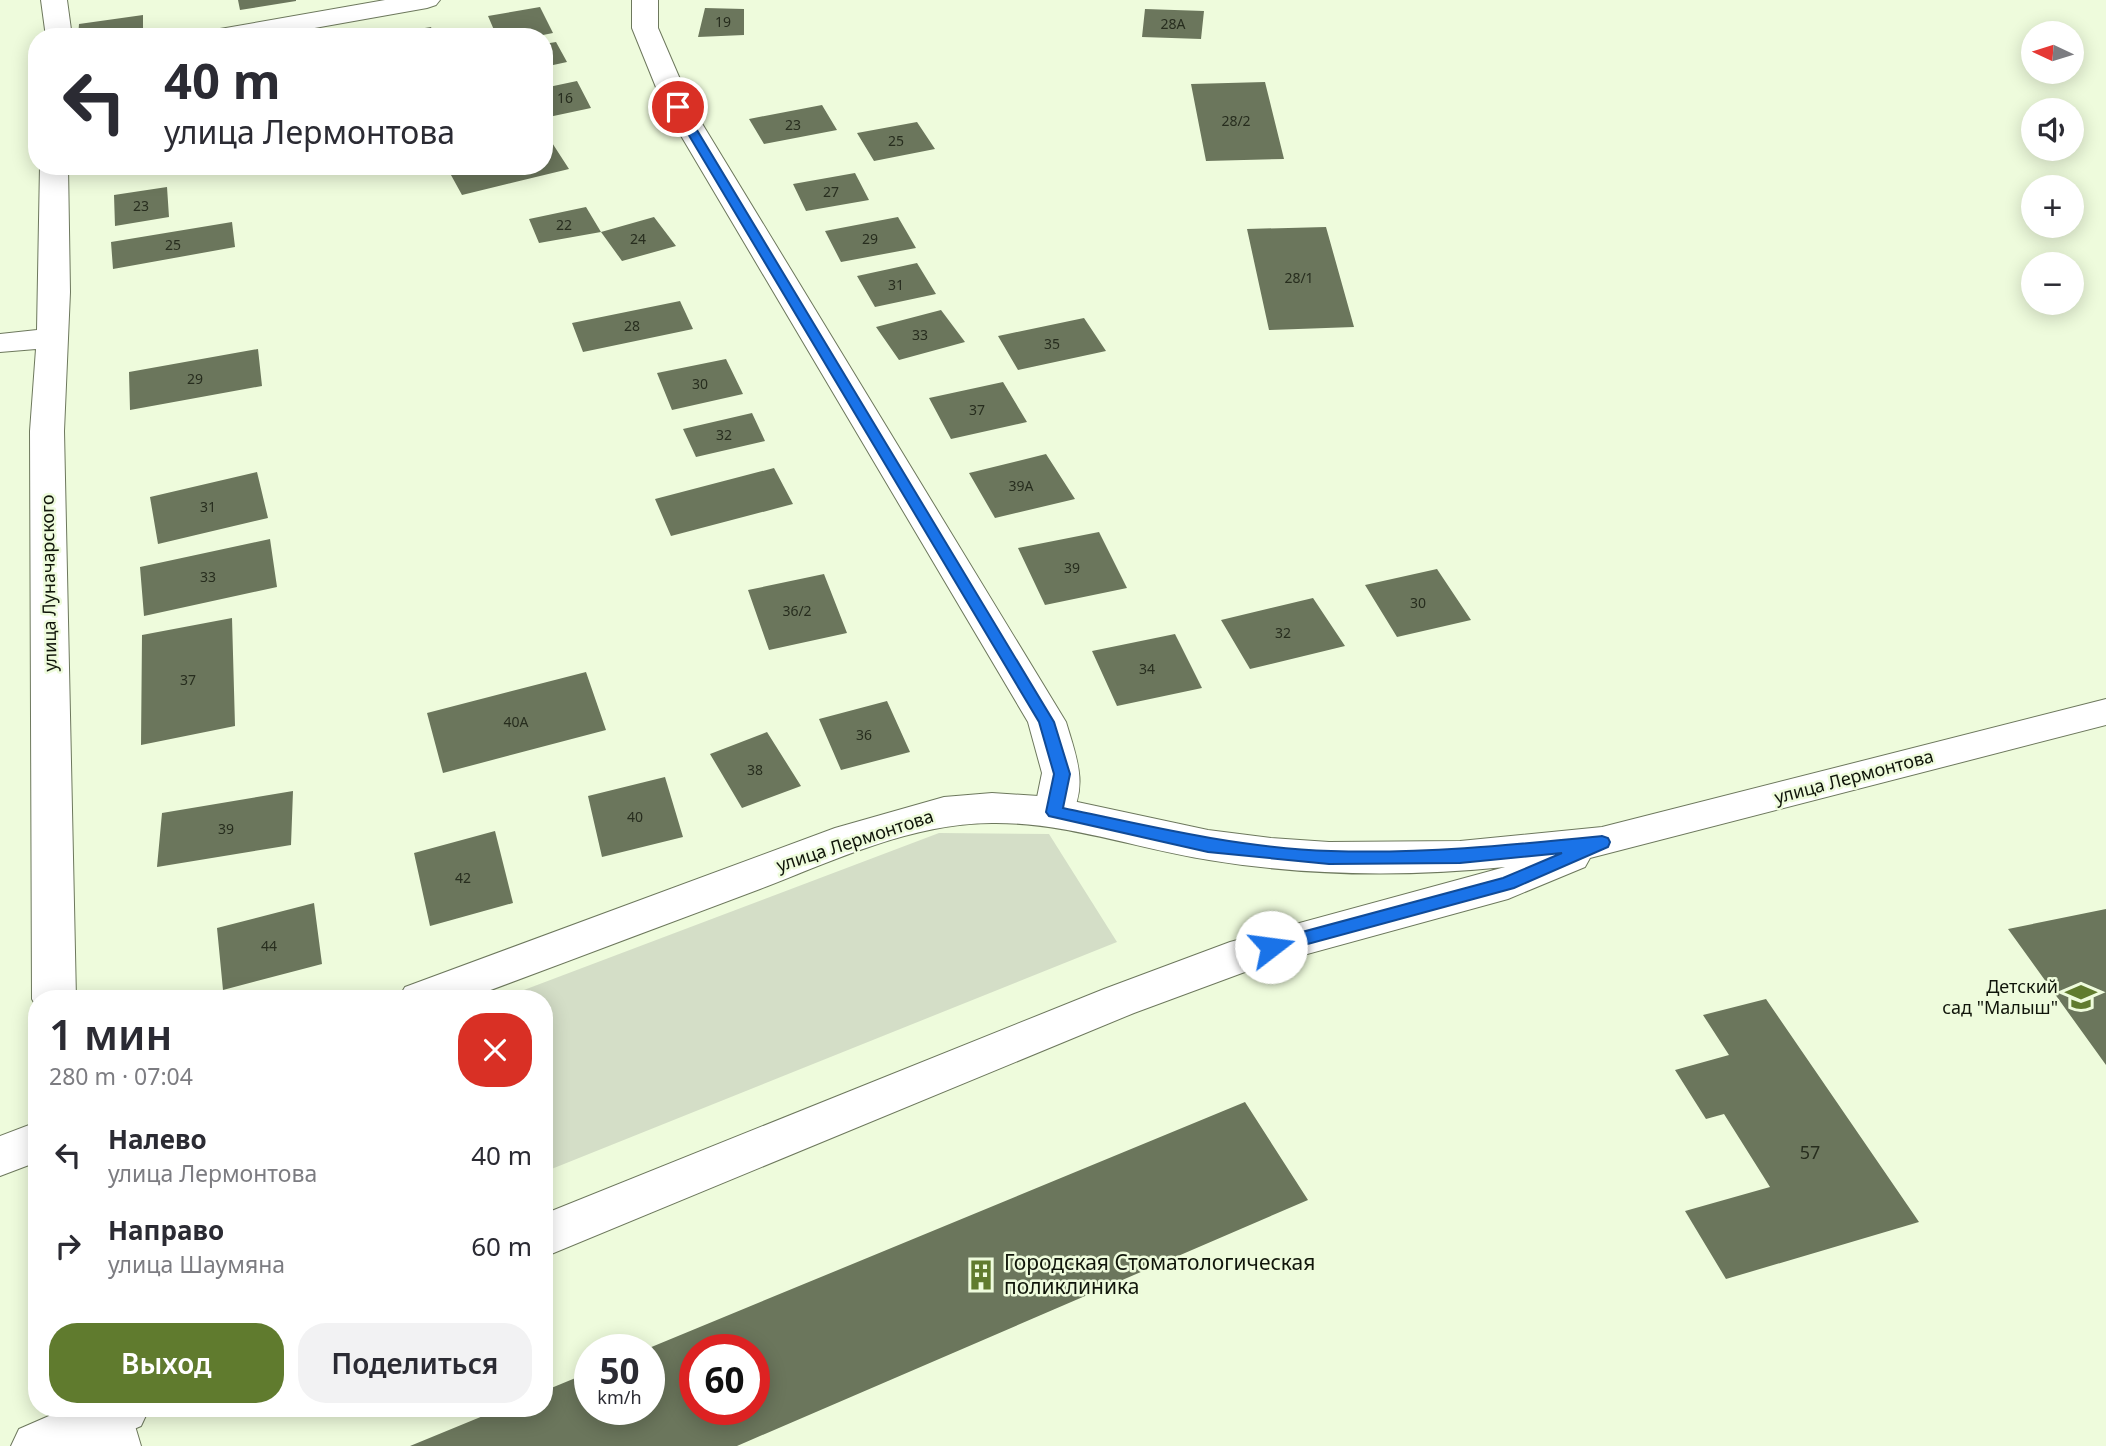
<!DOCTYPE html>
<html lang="ru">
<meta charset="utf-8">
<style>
body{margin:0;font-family:"Noto Sans",sans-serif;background:#f2f2f3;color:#2b2b33;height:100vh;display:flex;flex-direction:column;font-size:26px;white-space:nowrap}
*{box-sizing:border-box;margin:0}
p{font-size:23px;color:#7c7c81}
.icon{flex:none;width:38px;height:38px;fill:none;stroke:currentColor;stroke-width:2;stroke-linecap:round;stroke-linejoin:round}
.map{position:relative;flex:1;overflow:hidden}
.details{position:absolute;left:28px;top:990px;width:525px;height:427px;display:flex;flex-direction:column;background:#fff;border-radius:28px;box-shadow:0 4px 18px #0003}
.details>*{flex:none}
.hud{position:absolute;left:28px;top:28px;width:525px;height:147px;border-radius:28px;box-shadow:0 4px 18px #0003;background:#fff;color:#2b2b33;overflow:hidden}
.needle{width:46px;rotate:274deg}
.fabs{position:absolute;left:2021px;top:21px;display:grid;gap:14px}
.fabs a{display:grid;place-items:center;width:63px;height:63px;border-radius:50%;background:#fff;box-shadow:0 4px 18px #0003;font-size:35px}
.speed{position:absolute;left:574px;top:1334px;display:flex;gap:14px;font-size:35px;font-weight:700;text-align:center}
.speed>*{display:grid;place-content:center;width:91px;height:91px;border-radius:50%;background:#fff;box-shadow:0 4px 18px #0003;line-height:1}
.speed small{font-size:18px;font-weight:400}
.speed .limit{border:10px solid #d22;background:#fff;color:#111}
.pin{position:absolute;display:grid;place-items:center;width:60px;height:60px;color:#fff;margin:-30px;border:4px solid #fff;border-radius:50%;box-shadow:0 2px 7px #0007}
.me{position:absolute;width:77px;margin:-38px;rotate:75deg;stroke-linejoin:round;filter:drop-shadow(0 0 5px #0008)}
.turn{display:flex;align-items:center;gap:24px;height:147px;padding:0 21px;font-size:32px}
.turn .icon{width:91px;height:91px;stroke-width:2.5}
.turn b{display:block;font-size:49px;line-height:60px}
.round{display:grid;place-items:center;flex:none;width:74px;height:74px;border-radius:28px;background:#f2f2f3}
.headline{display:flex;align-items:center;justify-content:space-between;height:119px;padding:0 21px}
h1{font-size:42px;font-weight:600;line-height:52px}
.button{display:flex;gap:14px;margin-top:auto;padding:14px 21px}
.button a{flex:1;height:80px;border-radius:28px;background:#607b2e;color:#fff;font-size:28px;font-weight:600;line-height:80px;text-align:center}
.button a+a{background:#f2f2f3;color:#2b2b33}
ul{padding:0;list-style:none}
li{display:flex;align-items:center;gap:21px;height:91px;padding:0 21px}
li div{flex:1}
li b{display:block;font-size:26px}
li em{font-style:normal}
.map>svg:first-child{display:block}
.green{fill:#d4dec7}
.building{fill:#6b765c;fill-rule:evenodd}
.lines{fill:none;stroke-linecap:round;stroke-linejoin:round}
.minor-casing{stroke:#6d785d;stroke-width:2}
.major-casing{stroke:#6d785d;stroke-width:2}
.minor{fill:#fff;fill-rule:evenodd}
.major{fill:#fff;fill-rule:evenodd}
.route{fill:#1a73e8;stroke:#114b97;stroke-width:2}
.labels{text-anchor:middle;stroke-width:5;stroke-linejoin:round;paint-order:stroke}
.number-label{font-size:14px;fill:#272d1e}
.street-label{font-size:18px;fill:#10150a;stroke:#eefbdc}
.poi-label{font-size:18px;fill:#10150a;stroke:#eefbdc;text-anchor:end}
.near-number-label{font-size:18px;fill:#272d1e}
.near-poi-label{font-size:21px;fill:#10150a;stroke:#eefbdc;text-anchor:start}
</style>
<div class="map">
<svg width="2106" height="1446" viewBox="0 0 2106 1446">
<rect width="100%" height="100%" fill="#eefbdc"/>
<path class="green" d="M939 833 1049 834 1117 942 544 1172V999H500Z"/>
<path class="building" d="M238 0H296V1L240 10Z
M540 7 553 33 533 37H497L488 16Z
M705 8 744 9V35L698 37Z
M1145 9 1204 11 1201 39 1142 37Z
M143 15V31L78 37 79 24Z
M431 27 435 37H382V35Z
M556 42 567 62 544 67V44Z
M577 81 591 108 544 118V88Z
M1265 82 1284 159 1206 161 1191 84Z
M822 105 837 130 764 144 749 119Z
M917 122 935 149 874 161 857 133Z
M547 135 569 169 462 195 446 166H544V136Z
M107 166H141V168L107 173Z
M855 173 869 200 806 211 793 184Z
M167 187 169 217 115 226 114 195Z
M586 207 601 232 539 243 529 219Z
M654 217 676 246 622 261 601 232Z
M898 217 916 248 841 262 825 231Z
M232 222 235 247 113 269 111 242Z
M1326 227 1354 327 1269 330 1247 229Z
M917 263 936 294 875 307 857 276Z
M680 301 693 329 583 352 572 323Z
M941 310 965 342 899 360 876 327Z
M1084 318 1106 351 1018 370 998 336Z
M258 349 262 386 130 410 129 372Z
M726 359 743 394 672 410 657 373Z
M1003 382 1027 422 951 439 929 398Z
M752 413 765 441 696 457 683 429Z
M1046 454 1075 499 995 518 969 473Z
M774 468 793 504 671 536 655 499Z
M257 472 268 518 158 544 150 497Z
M1099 532 1127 588 1045 605 1018 548Z
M270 539 277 587 144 616 140 567Z
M1437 569 1471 620 1397 637 1365 585Z
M824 574 847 633 769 650 748 590Z
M1313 598 1345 646 1250 669 1221 620Z
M232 618 235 726 141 745 142 635Z
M1175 634 1202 688 1117 706 1092 651Z
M586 672 606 730 443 773 427 713Z
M887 701 910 752 841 770 819 719Z
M767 732 801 786 742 808 710 754Z
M665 777 683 837 602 857 588 796Z
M293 791 291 845 157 867 162 813Z
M495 831 513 903 430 926 414 853Z
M314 903 322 964 223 990 217 928Z
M2106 909V1065L2008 929Z
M1766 999 1919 1222 1726 1279 1685 1211 1770 1187 1724 1114 1706 1119 1675 1070 1729 1055 1703 1015Z
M1245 1102 1308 1200 737 1446H410L500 1409H544V1391L590 1372V1409H649V1348ZM695 1349H754V1409H695Z"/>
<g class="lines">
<g class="minor-casing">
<path id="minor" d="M41 0H67L72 37H46Z
M385 0H440L436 5 427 8 264 37H207L211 32 220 29Z
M632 0H658V28L692 107 1066 722C1077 759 1089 786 1068 822L1054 827 1040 822 1034 812 1042 773 1028 722 664 107 632 28Z
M40 166H68L70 292 64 431 76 999H37V1008L32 999 30 431 36 349 0 352V334L37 330Z
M80 1409H130L141 1446H89Z"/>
</g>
<g class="major-casing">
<path id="major" d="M2106 699V725L1590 858 1585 867 1508 899 1253 969 1134 1013 544 1257V1214L1104 989 1230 942 1505 867C1408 877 1306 876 1209 860 1137 849 1066 822 992 823 912 823 833 861 760 889 662 926 565 962 467 999H398L405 987 835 828 944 797 992 793 1054 797 1208 830 1271 838 1329 842 1460 841 1602 827Z
M37 1122V1162L0 1176V1136Z
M65 1409H149L141 1426 95 1446H11L19 1429Z"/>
</g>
<use href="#minor" class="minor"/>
<use href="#major" class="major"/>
</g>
<path class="route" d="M678 104 683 107 1054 722 1070 774 1063 808C1152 827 1240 848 1331 851 1422 854 1511 845 1602 836L1608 838 1610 842 1608 847 1514 888 1271 954 1265 952 1263 947 1265 942 1503 878 1562 853 1460 863 1329 864 1208 852 1049 816 1046 812 1054 774 1039 722 672 107Z"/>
<defs>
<g id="school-bare" transform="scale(2.415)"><path d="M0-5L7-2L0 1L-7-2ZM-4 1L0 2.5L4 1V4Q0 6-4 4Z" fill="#607b2e" stroke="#eefbdc" stroke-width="2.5" paint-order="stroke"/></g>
<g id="building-bare" transform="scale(2.415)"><path d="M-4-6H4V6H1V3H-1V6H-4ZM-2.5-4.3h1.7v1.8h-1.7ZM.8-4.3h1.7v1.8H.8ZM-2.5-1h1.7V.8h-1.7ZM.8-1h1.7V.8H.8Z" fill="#607b2e" stroke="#eefbdc" stroke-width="2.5" paint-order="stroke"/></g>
</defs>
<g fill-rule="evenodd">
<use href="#school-bare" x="2081" y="997"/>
<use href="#building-bare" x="981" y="1275"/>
</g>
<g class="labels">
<g class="number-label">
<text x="723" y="27">19</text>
<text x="1173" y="29">28А</text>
<text x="565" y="103">16</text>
<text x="1236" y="126">28/2</text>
<text x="793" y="130">23</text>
<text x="896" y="146">25</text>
<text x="831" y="197">27</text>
<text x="141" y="211">23</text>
<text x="564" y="230">22</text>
<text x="638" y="244">24</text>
<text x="870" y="244">29</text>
<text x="173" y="250">25</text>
<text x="1299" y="283">28/1</text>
<text x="896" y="290">31</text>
<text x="632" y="331">28</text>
<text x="920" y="340">33</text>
<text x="1052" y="349">35</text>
<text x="195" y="384">29</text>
<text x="700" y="389">30</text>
<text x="977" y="415">37</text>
<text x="724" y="440">32</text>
<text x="1021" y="491">39А</text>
<text x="208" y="512">31</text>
<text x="1072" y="573">39</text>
<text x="208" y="582">33</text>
<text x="1418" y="608">30</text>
<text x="797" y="616">36/2</text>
<text x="1283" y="638">32</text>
<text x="1147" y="674">34</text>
<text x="188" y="685">37</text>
<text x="516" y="727">40А</text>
<text x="864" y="740">36</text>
<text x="755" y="775">38</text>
<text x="635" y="822">40</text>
<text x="226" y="834">39</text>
<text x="463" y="883">42</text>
<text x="269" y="951">44</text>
</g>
<g class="street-label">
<text transform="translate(49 583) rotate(-91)" y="6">улица Луначарского</text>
<text transform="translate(1854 777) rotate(-15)" y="6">улица Лермонтова</text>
<text transform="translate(855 841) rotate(-18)" y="6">улица Лермонтова</text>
</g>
<g class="poi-label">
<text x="2058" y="993">Детский<tspan x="2058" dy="21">сад "Малыш"</tspan></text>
</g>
<g class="near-number-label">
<text x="1810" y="1159">57</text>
</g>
<g class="near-poi-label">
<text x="1004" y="1270">Городская Стоматологическая<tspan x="1004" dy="24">поликлиника</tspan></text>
</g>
</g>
</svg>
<div class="fabs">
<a><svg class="needle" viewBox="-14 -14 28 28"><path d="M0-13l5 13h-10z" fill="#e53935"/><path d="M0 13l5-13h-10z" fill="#7c7c81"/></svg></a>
<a><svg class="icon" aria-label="sound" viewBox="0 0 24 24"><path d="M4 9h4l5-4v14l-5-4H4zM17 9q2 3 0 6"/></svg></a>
<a>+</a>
<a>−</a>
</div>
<div class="speed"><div>50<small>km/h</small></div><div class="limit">60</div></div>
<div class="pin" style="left:678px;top:107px;background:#d93025"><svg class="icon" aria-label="arrive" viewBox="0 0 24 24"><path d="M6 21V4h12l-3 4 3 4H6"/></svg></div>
<svg class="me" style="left:1271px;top:947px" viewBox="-20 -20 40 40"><circle r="19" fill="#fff"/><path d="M0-13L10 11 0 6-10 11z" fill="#1a73e8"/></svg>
<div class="hud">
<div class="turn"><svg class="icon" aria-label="left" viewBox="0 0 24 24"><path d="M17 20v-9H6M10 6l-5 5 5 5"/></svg><div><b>40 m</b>улица Лермонтова</div></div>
</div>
<section class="details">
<div class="headline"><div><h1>1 мин</h1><p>280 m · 07:04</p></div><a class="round" style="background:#d93025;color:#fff"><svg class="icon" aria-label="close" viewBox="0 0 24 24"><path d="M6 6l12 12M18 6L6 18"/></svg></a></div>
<ul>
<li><svg class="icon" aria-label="left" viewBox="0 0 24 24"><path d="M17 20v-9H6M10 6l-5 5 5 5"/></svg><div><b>Налево</b><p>улица Лермонтова</p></div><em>40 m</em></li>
<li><svg class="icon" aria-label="right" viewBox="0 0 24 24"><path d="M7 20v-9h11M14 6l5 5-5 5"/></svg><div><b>Направо</b><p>улица Шаумяна</p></div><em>60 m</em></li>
</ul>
<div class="button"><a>Выход</a><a>Поделиться</a></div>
</section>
</div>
